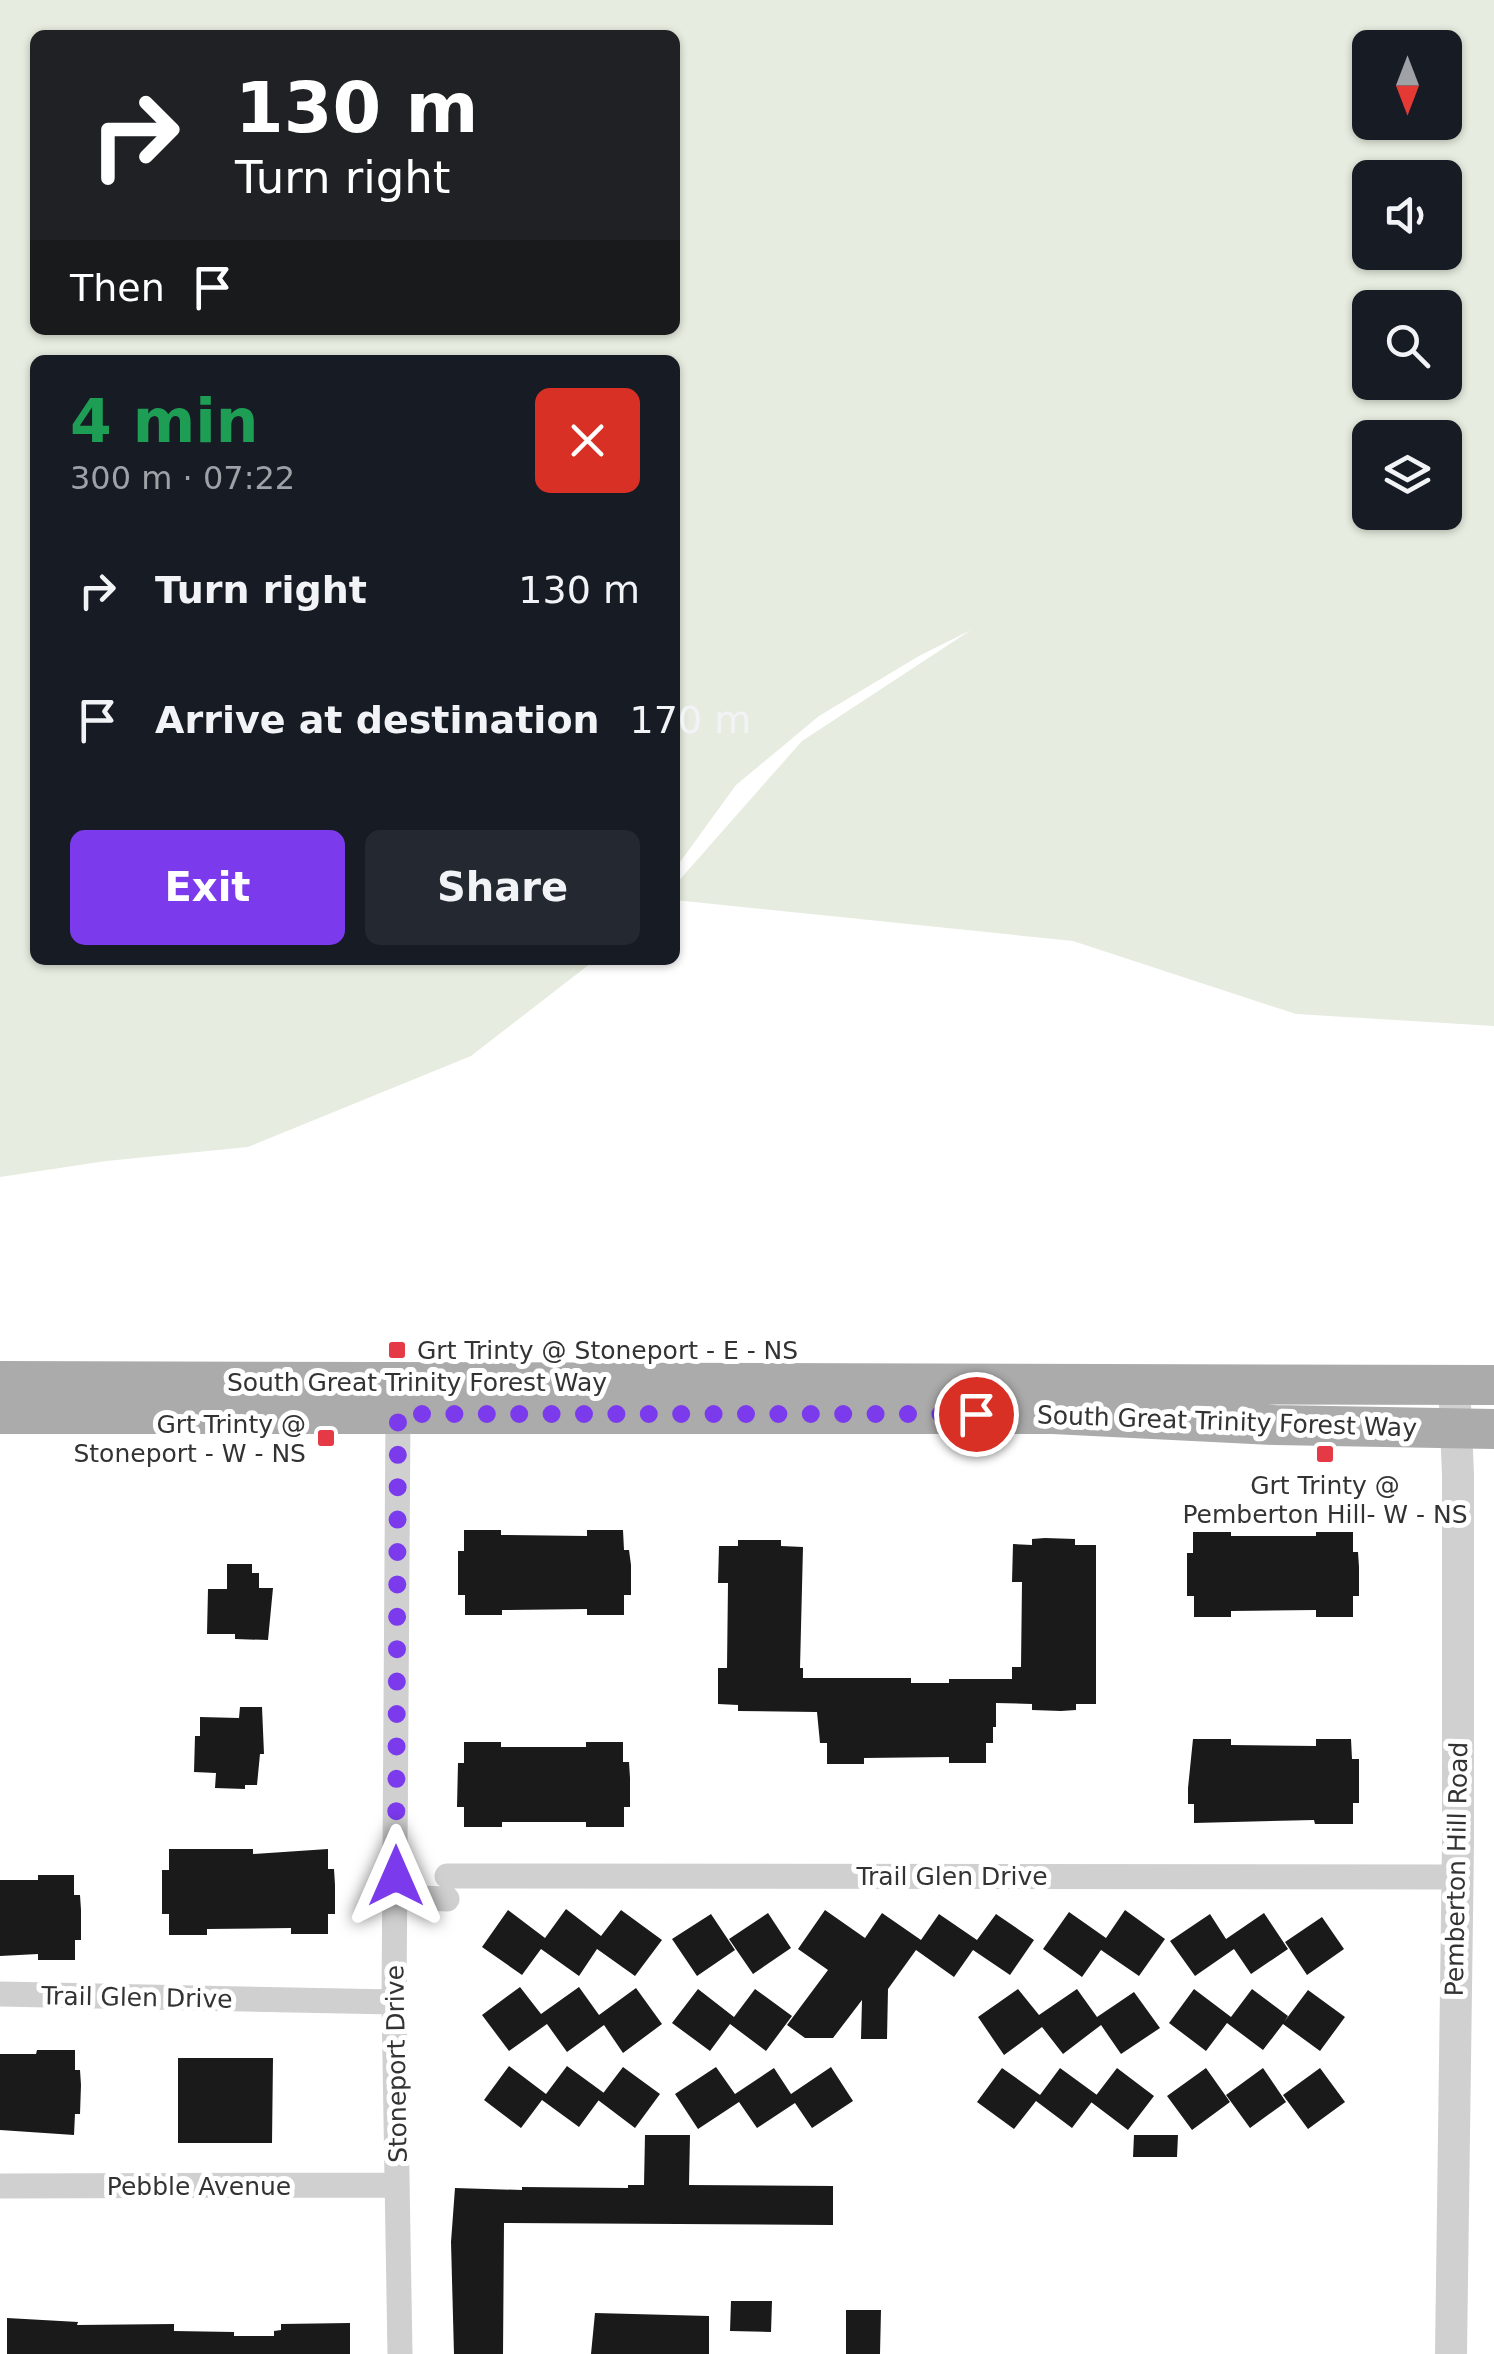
<!DOCTYPE html>
<meta charset="utf-8">
<style>
body{margin:0;font-family:"DejaVu Sans",sans-serif;background:#242831;color:#f1f3f6;height:100vh;display:flex;flex-direction:column;font-size:38px;white-space:nowrap}
*{box-sizing:border-box;margin:0}
p{font-size:32px;color:#9ea1a6}
.icon{flex:none;width:55px;height:55px;fill:none;stroke:currentColor;stroke-width:2;stroke-linecap:round;stroke-linejoin:round}
.map{position:relative;flex:1;overflow:hidden}
.side{position:absolute;left:30px;top:355px;width:650px;height:610px;display:flex;flex-direction:column;background:#171b24;border-radius:15px;box-shadow:0 2px 8px #0004}
.side>*{flex:none}
.hud{position:absolute;left:30px;top:30px;width:650px;height:305px;border-radius:15px;box-shadow:0 2px 8px #0004;background:#202124;color:#fff;overflow:hidden}
.needle{width:65px;rotate:180deg}
.fabs{position:absolute;left:1352px;top:30px;display:grid;gap:20px}
.fabs a{display:grid;place-items:center;width:110px;height:110px;border-radius:15px;background:#171b24;box-shadow:0 2px 8px #0004;font-size:50px}
.pin{position:absolute;display:grid;place-items:center;width:85px;height:85px;color:#fff;margin:-42px;border:5px solid #fff;border-radius:50%;box-shadow:0 2px 10px #0007}
.me{position:absolute;width:110px;margin:-55px;rotate:0deg;stroke-linejoin:round;filter:drop-shadow(0 0 8px #0008)}
.turn{display:flex;align-items:center;gap:35px;height:210px;padding:0 40px;font-size:45px}
.turn .icon{width:130px;height:130px;stroke-width:2.5}
.turn b{display:block;font-size:70px;line-height:85px}
.then{display:flex;align-items:center;height:95px;padding:0 40px;background:#0003;gap:20px;font-size:38px}
.round{display:grid;place-items:center;flex:none;width:105px;height:105px;border-radius:15px;background:#242831}
.head{display:flex;align-items:center;justify-content:space-between;height:170px;padding:0 40px}
h1{font-size:60px;font-weight:700;line-height:75px;color:#1e9e55}
.cta{display:flex;gap:20px;margin-top:auto;padding:20px 40px}
.cta a{flex:1;height:115px;border-radius:15px;background:#7c3aed;color:#fff;font-size:40px;font-weight:700;line-height:115px;text-align:center}
.cta a+a{background:#242831;color:#f1f3f6}
ul{padding:0;list-style:none}
li{display:flex;align-items:center;gap:30px;height:130px;padding:0 40px}
li div{flex:1}
li b{display:block;font-size:38px}
li em{font-style:normal}
.map>svg:first-child{display:block}
.green{fill:#e6ecdf;fill-rule:evenodd}
.building{fill:#1a1a1a}
.lines{fill:none;stroke-linecap:round;stroke-linejoin:round}
.minor{stroke:#d0d0d0;stroke-width:25}
.tertiary{stroke:#d0d0d0;stroke-width:32}
.primary{stroke:#ababab;stroke-width:40}
.route{stroke:#7c3aed;stroke-width:18;stroke-dasharray:0 32.4}
.poi-dot{fill:#e63946;stroke:#fff;stroke-width:4}
.labels{text-anchor:middle;stroke-width:10;stroke-linejoin:round;paint-order:stroke}
.poi-label{font-size:25px;fill:#333;stroke:#fff;text-anchor:start}
.street-label{font-size:25px;fill:#333;stroke:#fff}
</style>
<div class="map">
<svg width="1494" height="2354" viewBox="0 0 1494 2354">
<rect width="100%" height="100%" fill="#fff"/>
<path class="green" d="M0 0H1494V1026L1296 1014 1073 941 675 900V885L802 741 971 630 919 656 819 716 736 785 675 869V360H35V960H595L471 1056 248 1147 106 1161 0 1177ZM35 35H675V330H35ZM1370 48H1445V122H1370ZM1370 178H1445V252H1370ZM1370 308H1445V382H1370ZM1370 438H1445V512H1370Z"/>
<path class="building" d="M464 1530H501V1535L587 1536V1530H623L624 1550H629L631 1565V1595H624V1615H587V1609L502 1610V1615H465V1595H458V1551H464Z
M1193 1532H1231V1536H1316V1532H1353V1552H1358L1359 1567V1596H1353V1617H1316V1610L1231 1611V1617H1194V1596H1187V1553H1193Z
M1045 1538 1075 1539V1545H1096V1704H1076V1710L1061 1711 1032 1710V1704L996 1703V1727H993V1743H986V1763H949V1757L864 1758V1764H827V1743H820L817 1712 738 1711V1705L718 1704V1668H727L728 1583H718L719 1546H738V1540H781V1546L803 1547 800 1668H803V1678H911V1683H949V1679H1012V1667H1021L1022 1582H1012L1013 1544 1032 1545V1539Z
M227 1564H252V1573H259V1588H273L268 1640 235 1639V1634H207L208 1589H227Z
M240 1707H262L264 1754H260L257 1785H245V1789L215 1788 216 1773 194 1772 195 1736H200V1717L239 1718Z
M1193 1739H1231V1745L1316 1746V1739H1351L1352 1759H1359V1803H1353V1824H1315L1314 1820 1194 1823V1804H1188V1788Z
M464 1742H501V1747H586V1742H623V1762H629L630 1778V1807H624V1827H586V1822H502V1827H464V1807H457L458 1763H464Z
M169 1849H253V1854L328 1849V1869H334L335 1885V1914H328V1934H291V1928L207 1929V1935H169V1914H162V1870H169Z
M38 1875H74V1895H80L81 1910V1940H75V1960H38V1954L0 1956V1880H38Z
M566 1909 601 1936 621 1910 662 1940 635 1976 597 1949 579 1976 541 1949 522 1975 482 1947 508 1910 545 1938Z
M825 1910 865 1938 882 1913 921 1940 939 1914 977 1940 996 1914 1034 1940 1010 1975 973 1950 954 1977 916 1950 888 1989 887 2039H861L862 2000 833 2038H805L787 2025 828 1970 798 1949Z
M1125 1910 1165 1939 1139 1976 1101 1950 1082 1977 1043 1949 1069 1912 1106 1938Z
M768 1913 791 1948 753 1974 729 1939Z
M1264 1913 1288 1949 1251 1974 1234 1949 1195 1976 1170 1941 1210 1914 1226 1939Z
M711 1914 735 1950 697 1976 672 1939Z
M1322 1917 1344 1949 1307 1975 1285 1942Z
M520 1987 541 2014 579 1987 599 2015 636 1988 662 2024 623 2053 604 2025 567 2052 547 2024 509 2051 482 2015Z
M698 1989 734 2017 755 1989 792 2016 766 2051 730 2024 710 2051 672 2023Z
M1018 1989 1039 2015 1077 1989 1097 2017 1134 1992 1160 2028 1121 2054 1101 2025 1063 2054 1042 2027 1004 2055 978 2017Z
M1194 1989 1231 2017 1252 1989 1288 2016 1284 2022 1308 1990 1345 2017 1320 2051 1283 2024 1263 2050 1227 2023 1206 2051 1169 2023Z
M37 2050H75V2070H80L81 2085 80 2114H75L74 2135 0 2130V2054H36Z
M178 2058H273L272 2143H178Z
M509 2066 546 2094 567 2066 604 2093 579 2127 542 2100 521 2128 484 2100Z
M623 2067 660 2094 635 2128 598 2100Z
M716 2067 735 2094 774 2068 791 2094 831 2067 853 2101 812 2128 795 2103 757 2128 739 2102 698 2129 675 2094Z
M1002 2068 1040 2095 1060 2068 1097 2095 1072 2128 1036 2101 1014 2129 977 2102Z
M1117 2068 1154 2096 1128 2130 1091 2102Z
M1206 2068 1230 2102 1192 2130 1167 2096Z
M1263 2068 1286 2102 1250 2128 1226 2095Z
M1320 2068 1345 2102 1308 2129 1283 2095Z
M645 2135H690L689 2185 833 2186V2225L504 2223 503 2354H454L451 2242 455 2188 522 2190V2187L628 2188V2185H644Z
M1134 2135H1178L1177 2157H1133Z
M731 2301H772L771 2332 730 2331Z
M846 2310H881L880 2354H846Z
M595 2313 709 2316V2354H591Z
M7 2318 78 2322 77 2325 174 2324V2331L234 2332V2336H274V2331L281 2330V2324L350 2323V2354H7Z"/>
<g class="lines">
<path class="minor" d="M398 1414 394 2002 400 2354
M447 1876 1457 1877
M395 1897 447 1899
M0 1994 394 2002
M0 2186 397 2185"/>
<path class="tertiary" d="M1451 2354 1458 1843V1475L1455 1404"/>
<path class="primary" d="M0 1381 1494 1385
M0 1414H1053L1275 1425 1494 1429"/>
</g>
<g class="lines">
<path class="route" d="M396 1876 398 1414H976"/>
</g>
<g class="poi-dot">
<rect x="387" y="1340" width="20" height="20" rx="5"/>
<rect x="316" y="1428" width="20" height="20" rx="5"/>
<rect x="1315" y="1444" width="20" height="20" rx="5"/>
</g>
<g class="labels">
<g class="poi-label">
<text x="417" y="1359">Grt Trinty @ Stoneport - E - NS</text>
<text x="306" y="1433" text-anchor="end">Grt Trinty @<tspan x="306" dy="29">Stoneport - W - NS</tspan></text>
<text x="1325" y="1494" text-anchor="middle">Grt Trinty @<tspan x="1325" dy="29">Pemberton Hill- W - NS</tspan></text>
</g>
<g class="street-label">
<text x="417" y="1391">South Great Trinity Forest Way</text>
<text transform="translate(1227 1421) rotate(2)" y="9">South Great Trinity Forest Way</text>
<text transform="translate(1456 1869) rotate(-89)" y="9">Pemberton Hill Road</text>
<text x="952" y="1885">Trail Glen Drive</text>
<text transform="translate(137 1997) rotate(1)" y="9">Trail Glen Drive</text>
<text transform="translate(396 2064) rotate(-91)" y="9">Stoneport Drive</text>
<text x="199" y="2195">Pebble Avenue</text>
</g>
</g>
</svg>
<div class="fabs">
<a><svg class="needle" viewBox="-14 -14 28 28"><path d="M0-13l5 13h-10z" fill="#e53935"/><path d="M0 13l5-13h-10z" fill="#9ea1a6"/></svg></a>
<a><svg class="icon" aria-label="sound" viewBox="0 0 24 24"><path d="M4 9h4l5-4v14l-5-4H4zM17 9q2 3 0 6"/></svg></a>
<a><svg class="icon" aria-label="search" viewBox="0 0 24 24"><circle cx="10" cy="10" r="6"/><path d="M15 15l6 6"/></svg></a>
<a><svg class="icon" aria-label="layers" viewBox="0 0 24 24"><path d="M12 4l9 5-9 5-9-5zM3 14l9 5 9-5"/></svg></a>
</div>
<div class="pin" style="left:976px;top:1414px;background:#d93025"><svg class="icon" aria-label="arrive" viewBox="0 0 24 24"><path d="M6 21V4h12l-3 4 3 4H6"/></svg></div>
<svg class="me" style="left:396px;top:1876px" viewBox="-20 -20 40 40"><path d="M0-17L14 15 0 8-14 15z" fill="#7c3aed" stroke="#fff" stroke-width="4"/></svg>
<div class="hud">
<div class="turn"><svg class="icon" aria-label="right" viewBox="0 0 24 24"><path d="M7 20v-9h11M14 6l5 5-5 5"/></svg><div><b>130 m</b>Turn right</div></div>
<div class="then">Then<svg class="icon" aria-label="arrive" viewBox="0 0 24 24"><path d="M6 21V4h12l-3 4 3 4H6"/></svg></div>
</div>
<section class="side">
<div class="head"><div><h1>4 min</h1><p>300 m · 07:22</p></div><a class="round" style="background:#d93025;color:#fff"><svg class="icon" aria-label="close" viewBox="0 0 24 24"><path d="M6 6l12 12M18 6L6 18"/></svg></a></div>
<ul>
<li><svg class="icon" aria-label="right" viewBox="0 0 24 24"><path d="M7 20v-9h11M14 6l5 5-5 5"/></svg><div><b>Turn right</b></div><em>130 m</em></li>
<li><svg class="icon" aria-label="arrive" viewBox="0 0 24 24"><path d="M6 21V4h12l-3 4 3 4H6"/></svg><div><b>Arrive at destination</b></div><em>170 m</em></li>
</ul>
<div class="cta"><a>Exit</a><a>Share</a></div>
</section>
</div>
